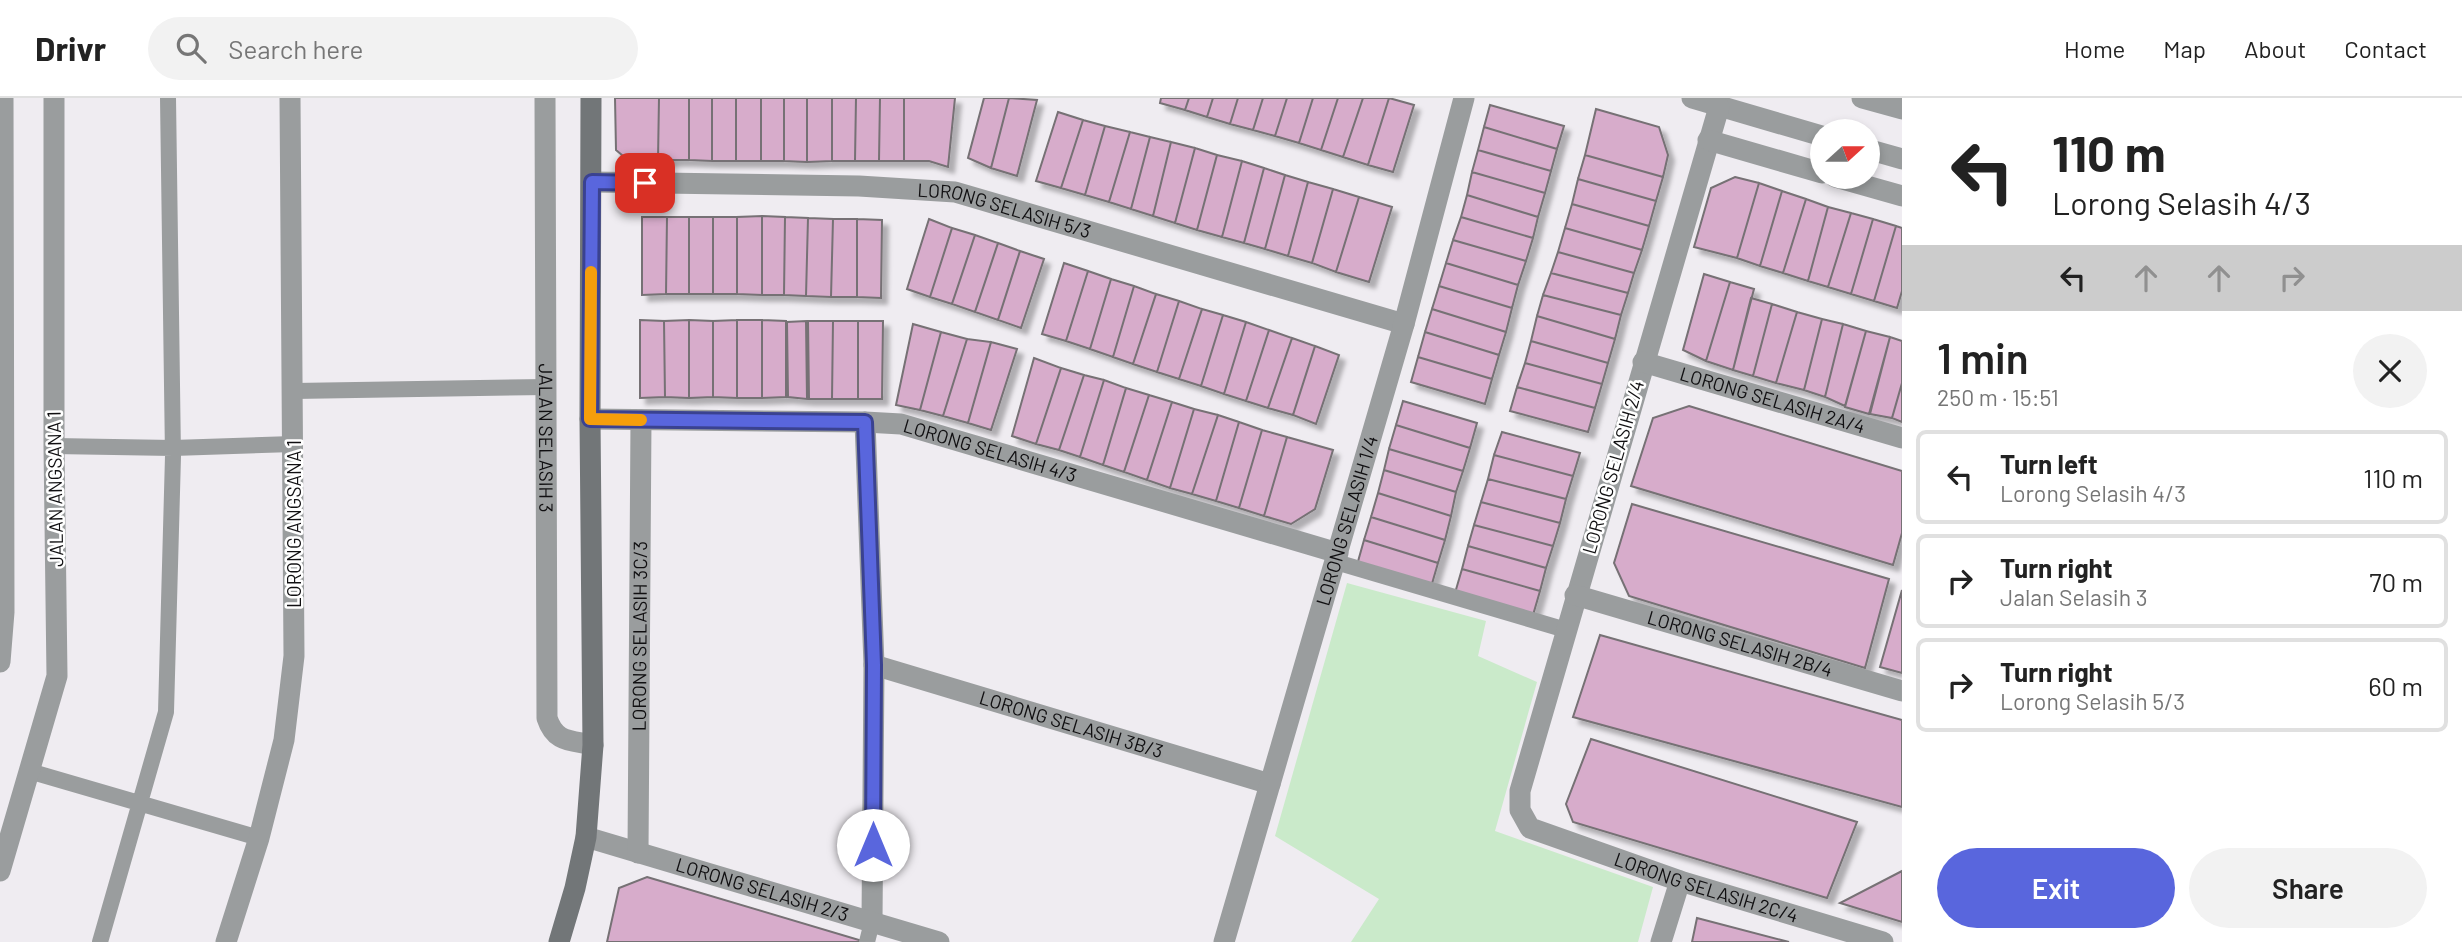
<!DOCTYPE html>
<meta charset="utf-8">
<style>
body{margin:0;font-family:Barlow,sans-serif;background:#f2f2f2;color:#222;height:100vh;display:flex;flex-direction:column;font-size:26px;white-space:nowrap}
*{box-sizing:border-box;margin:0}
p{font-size:23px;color:#767676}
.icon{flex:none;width:38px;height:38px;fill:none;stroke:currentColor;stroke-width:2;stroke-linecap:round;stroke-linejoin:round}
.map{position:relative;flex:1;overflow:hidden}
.side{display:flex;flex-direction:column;background:#fff;width:560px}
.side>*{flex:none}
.guide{background:#fff;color:#222;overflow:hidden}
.needle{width:46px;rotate:69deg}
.buttons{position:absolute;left:1810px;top:21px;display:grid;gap:14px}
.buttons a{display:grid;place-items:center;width:70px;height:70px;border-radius:50%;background:#fff;box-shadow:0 4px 10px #0003;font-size:35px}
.pin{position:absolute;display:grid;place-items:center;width:60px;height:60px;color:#fff;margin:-30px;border-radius:14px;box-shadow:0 4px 10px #0006}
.me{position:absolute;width:77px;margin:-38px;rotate:0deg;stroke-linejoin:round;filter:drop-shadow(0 0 5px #0008)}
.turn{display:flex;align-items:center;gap:24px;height:147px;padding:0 35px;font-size:32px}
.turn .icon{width:91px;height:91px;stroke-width:2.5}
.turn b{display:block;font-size:49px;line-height:60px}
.lanes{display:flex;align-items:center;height:66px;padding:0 35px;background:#0003;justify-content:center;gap:35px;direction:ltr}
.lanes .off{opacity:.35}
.round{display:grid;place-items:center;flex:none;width:74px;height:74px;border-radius:37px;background:#f2f2f2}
.summary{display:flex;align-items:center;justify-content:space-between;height:119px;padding:0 35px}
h1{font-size:42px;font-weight:600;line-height:52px}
.cta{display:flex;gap:14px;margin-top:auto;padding:14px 35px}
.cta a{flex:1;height:80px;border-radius:42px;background:#5966dd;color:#fff;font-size:28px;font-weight:600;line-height:80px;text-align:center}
.cta a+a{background:#f2f2f2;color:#222}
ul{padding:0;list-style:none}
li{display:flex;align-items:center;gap:21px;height:94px;margin:0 14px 10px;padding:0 21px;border:4px solid #e0e0e0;border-radius:10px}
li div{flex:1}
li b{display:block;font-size:26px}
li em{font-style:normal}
header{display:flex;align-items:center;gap:42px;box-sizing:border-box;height:98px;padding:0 35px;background:#fff;border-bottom:2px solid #e0e0e0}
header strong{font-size:33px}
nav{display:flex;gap:38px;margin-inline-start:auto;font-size:24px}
.search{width:490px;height:63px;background:#f2f2f2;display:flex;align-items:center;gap:18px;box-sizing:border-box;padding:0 24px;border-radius:38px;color:#767676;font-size:26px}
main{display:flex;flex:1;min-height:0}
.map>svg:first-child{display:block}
.green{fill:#caeaca}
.building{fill:#d7accb;stroke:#767174;stroke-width:2;filter:url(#shadow)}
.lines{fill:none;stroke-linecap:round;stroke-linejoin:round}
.lane{stroke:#9a9d9e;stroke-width:16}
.street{stroke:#9a9d9e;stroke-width:21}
.secondary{stroke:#727678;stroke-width:21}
.route-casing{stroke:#3a4290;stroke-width:18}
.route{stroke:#5966dd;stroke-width:12}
.slow{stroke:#f59e0b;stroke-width:12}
.labels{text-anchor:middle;stroke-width:5;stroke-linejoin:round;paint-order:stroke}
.street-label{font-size:19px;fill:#100f11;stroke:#fff}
</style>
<header>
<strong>Drivr</strong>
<div class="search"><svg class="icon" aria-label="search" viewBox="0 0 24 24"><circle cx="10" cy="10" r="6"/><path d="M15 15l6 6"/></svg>Search here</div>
<nav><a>Home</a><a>Map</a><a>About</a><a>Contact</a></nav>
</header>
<main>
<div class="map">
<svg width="1902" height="844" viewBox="0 0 1902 844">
<defs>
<filter id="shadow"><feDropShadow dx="6" dy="6" stdDeviation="2" flood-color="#0004"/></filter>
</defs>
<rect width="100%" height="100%" fill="#efecf1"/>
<path class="green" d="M1347 485 1486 523 1478 558 1537 584 1495 733 1653 789 1638 844H1351L1379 801 1275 738Z"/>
<path class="building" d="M615 0H659L658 62 629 63 616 52Z
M659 0H689V62H658Z
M689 0H712V63L689 62Z
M712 0H736V63H712Z
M736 0H761V63H736Z
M761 0H784V63H761Z
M784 0H807V64L784 63Z
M807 0H832V63L807 64Z
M832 0H856L855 63H832Z
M856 0H880L879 63H855Z
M880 0H904V63H879Z
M904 0H955L948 69 929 63H904Z
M984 0H1009L991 70 968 60Z
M1009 0 1037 2 1017 78 991 70Z
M1161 0H1189L1185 12 1160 5Z
M1189 0H1213L1207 19 1185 12Z
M1213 0H1238L1230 26 1207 19Z
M1238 0H1263L1253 32 1230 26Z
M1263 0H1287L1275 38 1253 32Z
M1287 0H1313L1299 45 1275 38Z
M1313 0H1338L1321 52 1299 45Z
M1338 0H1363L1343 59 1321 52Z
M1363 0H1389L1368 67 1343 59Z
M1389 0 1414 7 1393 74 1368 67Z
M1490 7 1564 28 1557 51 1484 29Z
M1596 11 1659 29 1668 57 1663 79 1585 57Z
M1058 14 1083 22 1061 90 1036 83Z
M1083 22 1105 28 1085 97 1061 90Z
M1105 28 1130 34 1109 104 1085 97Z
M1484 29 1557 51 1551 73 1478 52Z
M1130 34 1150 39 1131 111 1109 104Z
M1150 39 1171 44 1153 118 1131 111Z
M1171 44 1195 50 1175 125 1153 118Z
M1195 50 1217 57 1197 132 1175 125Z
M1478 52 1551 73 1545 95 1472 74Z
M1217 57 1242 63 1222 139 1197 132Z
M1585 57 1663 79 1656 103 1578 81Z
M1242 63 1264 70 1244 145 1222 139Z
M1264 70 1285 77 1265 151 1244 145Z
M1472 74 1545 95 1538 119 1467 97Z
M1285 77 1308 84 1288 158 1265 151Z
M1735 79 1759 85 1737 160 1694 149 1711 90Z
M1578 81 1656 103 1649 128 1572 106Z
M1308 84 1333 91 1312 165 1288 158Z
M1759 85 1782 93 1760 168 1737 160Z
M1333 91 1359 99 1336 174 1312 165Z
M1782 93 1806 101 1783 175 1760 168Z
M1467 97 1538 119 1533 140 1461 119Z
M1359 99 1392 109 1369 184 1336 174Z
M1806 101 1828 109 1808 183 1783 175Z
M1572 106 1649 128 1642 152 1565 130Z
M1828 109 1851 115 1828 189 1808 183Z
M1851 115 1873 121 1851 196 1828 189Z
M762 118V197L737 196V119Z
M762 118 785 119 784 197H762Z
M642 119H667L666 196 642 197Z
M667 119H689V196H666Z
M689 119H713V196H689Z
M713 119H737V196H713Z
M785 119 808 120 806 198 784 197Z
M1461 119 1533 140 1526 163 1453 142Z
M808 120 833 121 831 199 806 198Z
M833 121H857V199H831Z
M857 121 882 122 881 200 857 199Z
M929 121 952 130 930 199 907 191Z
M1873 121 1896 128 1874 203 1851 196Z
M1896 128 1902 130V193L1897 210 1874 203Z
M952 130 975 137 952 206 930 199Z
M1565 130 1642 152 1634 175 1558 154Z
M975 137 998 145 975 214 952 206Z
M1453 142 1526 163 1518 187 1446 165Z
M998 145 1020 153 998 222 975 214Z
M1020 153 1044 161 1021 230 998 222Z
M1558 154 1634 175 1628 195 1551 175Z
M1064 165 1088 173 1066 243 1042 236Z
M1446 165 1518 187 1512 210 1439 188Z
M1088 173 1111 181 1090 251 1066 243Z
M1551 175 1628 195 1621 217 1543 197Z
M1704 176 1730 184 1706 263 1683 252Z
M1111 181 1134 188 1113 259 1090 251Z
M1730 184 1754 191 1733 272 1706 263Z
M1134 188 1156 196 1133 266 1113 259Z
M1439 188 1512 210 1506 234 1432 211Z
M1156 196 1179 203 1157 274 1133 266Z
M1543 197 1621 217 1615 241 1537 218Z
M1751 200 1772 206 1753 278 1733 272Z
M1179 203 1202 211 1179 281 1157 274Z
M1772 206 1797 214 1776 285 1753 278Z
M1202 211 1223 217 1201 288 1179 281Z
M1432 211 1506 234 1499 257 1425 234Z
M1797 214 1822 221 1804 292 1776 285Z
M1223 217 1246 224 1224 296 1201 288Z
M1537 218 1615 241 1608 265 1531 243Z
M1822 221 1843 226 1825 299 1804 292Z
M640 222 664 223 665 299 640 300Z
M689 222V300L665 299 664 223Z
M689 222 713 223V299L689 300Z
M737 222V300L713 299V223Z
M737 222H762V300H737Z
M762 222 786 223V299L762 300Z
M806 223 807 301 788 299 787 224Z
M808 223H833L832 301H809Z
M833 223H858V301H832Z
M858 223H883L882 301H858Z
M1246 224 1269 232 1246 303 1224 296Z
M913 226 941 234 920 312 896 307Z
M1843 226 1866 233 1845 308 1825 299Z
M1269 232 1292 240 1268 310 1246 303Z
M1866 233 1890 239 1869 316 1845 309Z
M941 234 967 241 943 318 920 312Z
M1425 234 1499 257 1492 281 1418 259Z
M1890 239 1902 243V285L1892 320 1870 316Z
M1292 240 1315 248 1293 317 1268 310Z
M967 241 991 244 968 325 943 318Z
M1531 243 1608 265 1602 286 1525 265Z
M991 244 1017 251 991 332 968 325Z
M1315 248 1339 257 1316 326 1293 317Z
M1418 259 1492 281 1485 306 1411 284Z
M1034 260 1061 270 1036 346 1012 338Z
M1525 265 1602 286 1595 310 1517 289Z
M1061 270 1084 277 1059 352 1036 346Z
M1084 277 1104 282 1080 359 1059 352Z
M1104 282 1126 290 1103 367 1080 359Z
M1902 285V324L1892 320Z
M1517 289 1595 310 1588 334 1510 313Z
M1126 290 1149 297 1124 374 1103 367Z
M1149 297 1172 304 1147 382 1124 374Z
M1403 303 1477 325 1470 350 1396 327Z
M1172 304 1194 311 1170 390 1147 382Z
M1689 308 1902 373V435L1893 467 1631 388 1653 320Z
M1194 311 1218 317 1192 396 1170 390Z
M1218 317 1239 324 1216 403 1192 396Z
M1239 324 1262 332 1239 410 1216 403Z
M1396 327 1470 350 1463 373 1389 351Z
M1262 332 1287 339 1264 418 1239 410Z
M1502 334 1580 355 1573 378 1494 357Z
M1287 339 1333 352 1315 411 1291 426 1264 418Z
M1389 351 1463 373 1456 394 1384 372Z
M1494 357 1573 378 1566 401 1488 381Z
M1384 372 1456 394 1451 418 1378 395Z
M1488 381 1566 401 1560 425 1481 404Z
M1378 395 1451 418 1445 442 1371 419Z
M1481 404 1560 425 1553 448 1474 427Z
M1632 406 1889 481 1865 570 1629 498 1614 465Z
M1371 419 1445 442 1438 465 1364 442Z
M1474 427 1553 448 1546 470 1468 448Z
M1364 442 1438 465 1431 489 1357 467Z
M1468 448 1546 470 1540 493 1462 471Z
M1462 471 1540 493 1533 517 1455 495Z
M1902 492V575L1880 569Z
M1600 537 1902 622V709L1573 619Z
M1591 641 1857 724 1827 800 1573 724 1566 706Z
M1902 773V824L1840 805Z
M647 779 859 842V844H607L619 790Z
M1697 820 1789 844H1692Z"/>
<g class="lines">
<path class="lane" d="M294 293 546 289
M54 348 173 350 293 346
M1336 464 1566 532
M29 673 259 740
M100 844 166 614 173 358 168 0
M867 844 872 824"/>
<g class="street">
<path id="s1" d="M545 0 547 620C555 645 571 642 593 647"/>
<path d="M1692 0 1822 38"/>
<path d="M1862 0 1902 11"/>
<path id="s2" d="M1719 9 1520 693V712L1530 730 1680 783 1883 844"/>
<path d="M1708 42 1822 75"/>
<path d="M1867 51 1902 61"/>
<path d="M1835 79 1902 98"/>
<path id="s3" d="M592 84 859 88 955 94 1404 226"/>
<path id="s4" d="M1643 264 1902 340"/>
<path id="s5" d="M590 321 865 324 901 326 1338 455"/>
<path d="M865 324 874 567 872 824"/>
<path id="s6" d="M1575 497 1902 593"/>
<path d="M0 564 4 514 3 0"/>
<path id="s7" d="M874 567 1270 686"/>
<path id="s8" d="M586 739 939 844"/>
<path id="s9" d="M638 755 641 322"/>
<path d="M0 773 57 578 54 348V0"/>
<path d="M226 844 259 740 284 642 294 558 290 0"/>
<path id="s10" d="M1224 844 1404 226 1464 0"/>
<path d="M1661 844 1680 783"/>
</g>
<path class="secondary" d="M559 844 575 790 586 739 593 647 590 321 591 0"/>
</g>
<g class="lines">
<g class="route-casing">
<path id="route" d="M645 85 592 84 590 321 865 324 874 567 873 747"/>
</g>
<use href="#route" class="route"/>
<path class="slow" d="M591 174 590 321 641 322"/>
</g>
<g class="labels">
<g class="street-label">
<text dy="7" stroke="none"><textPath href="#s3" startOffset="415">LORONG SELASIH 5/3</textPath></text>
<text dy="7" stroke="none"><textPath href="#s4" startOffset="135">LORONG SELASIH 2A/4</textPath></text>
<text dy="7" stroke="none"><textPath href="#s1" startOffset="340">JALAN SELASIH 3</textPath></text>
<text dy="7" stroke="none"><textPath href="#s5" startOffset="404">LORONG SELASIH 4/3</textPath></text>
<text transform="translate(1613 369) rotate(-74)" y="7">LORONG SELASIH 2/4</text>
<text transform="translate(55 391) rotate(-91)" y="7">JALAN ANGSANA 1</text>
<text dy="7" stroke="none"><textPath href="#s10" startOffset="439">LORONG SELASIH 1/4</textPath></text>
<text transform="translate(294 426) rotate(-90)" y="7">LORONG ANGSANA 1</text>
<text dy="7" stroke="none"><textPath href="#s9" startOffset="217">LORONG SELASIH 3C/3</textPath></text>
<text dy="7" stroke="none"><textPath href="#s6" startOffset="172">LORONG SELASIH 2B/4</textPath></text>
<text dy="7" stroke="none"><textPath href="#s7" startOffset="206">LORONG SELASIH 3B/3</textPath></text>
<text dy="7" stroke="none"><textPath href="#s2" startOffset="938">LORONG SELASIH 2C/4</textPath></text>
<text dy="7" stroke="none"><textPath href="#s8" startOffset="184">LORONG SELASIH 2/3</textPath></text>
</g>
</g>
</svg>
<div class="buttons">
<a><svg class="needle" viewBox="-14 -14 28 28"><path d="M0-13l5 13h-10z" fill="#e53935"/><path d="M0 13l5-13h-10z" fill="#767676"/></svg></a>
</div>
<div class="pin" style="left:645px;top:85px;background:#d93025"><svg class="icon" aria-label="arrive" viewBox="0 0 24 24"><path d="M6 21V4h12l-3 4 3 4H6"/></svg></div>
<svg class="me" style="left:873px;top:747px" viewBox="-20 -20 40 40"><circle r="19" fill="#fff"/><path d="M0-13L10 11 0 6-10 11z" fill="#5966dd"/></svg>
</div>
<section class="side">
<div class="guide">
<div class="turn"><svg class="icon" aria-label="left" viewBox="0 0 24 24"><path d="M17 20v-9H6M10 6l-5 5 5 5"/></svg><div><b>110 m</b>Lorong Selasih 4/3</div></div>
<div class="lanes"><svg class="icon" aria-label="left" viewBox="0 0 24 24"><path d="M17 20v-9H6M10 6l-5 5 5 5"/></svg><svg class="icon off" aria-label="ahead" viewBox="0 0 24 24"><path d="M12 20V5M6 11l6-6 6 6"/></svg><svg class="icon off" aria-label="ahead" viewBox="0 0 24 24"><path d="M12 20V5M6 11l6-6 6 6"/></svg><svg class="icon off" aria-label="right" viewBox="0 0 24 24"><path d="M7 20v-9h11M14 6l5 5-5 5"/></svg></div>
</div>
<div class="summary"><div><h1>1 min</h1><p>250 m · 15:51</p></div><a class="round"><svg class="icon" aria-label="close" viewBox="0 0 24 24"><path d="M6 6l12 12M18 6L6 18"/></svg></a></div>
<ul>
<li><svg class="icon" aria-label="left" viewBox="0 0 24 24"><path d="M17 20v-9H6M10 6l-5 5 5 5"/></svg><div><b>Turn left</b><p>Lorong Selasih 4/3</p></div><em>110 m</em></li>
<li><svg class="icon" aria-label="right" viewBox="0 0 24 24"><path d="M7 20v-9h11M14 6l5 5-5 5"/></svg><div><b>Turn right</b><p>Jalan Selasih 3</p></div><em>70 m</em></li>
<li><svg class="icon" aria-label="right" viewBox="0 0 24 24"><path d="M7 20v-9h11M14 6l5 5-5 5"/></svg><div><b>Turn right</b><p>Lorong Selasih 5/3</p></div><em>60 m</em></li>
</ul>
<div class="cta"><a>Exit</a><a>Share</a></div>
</section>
</main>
